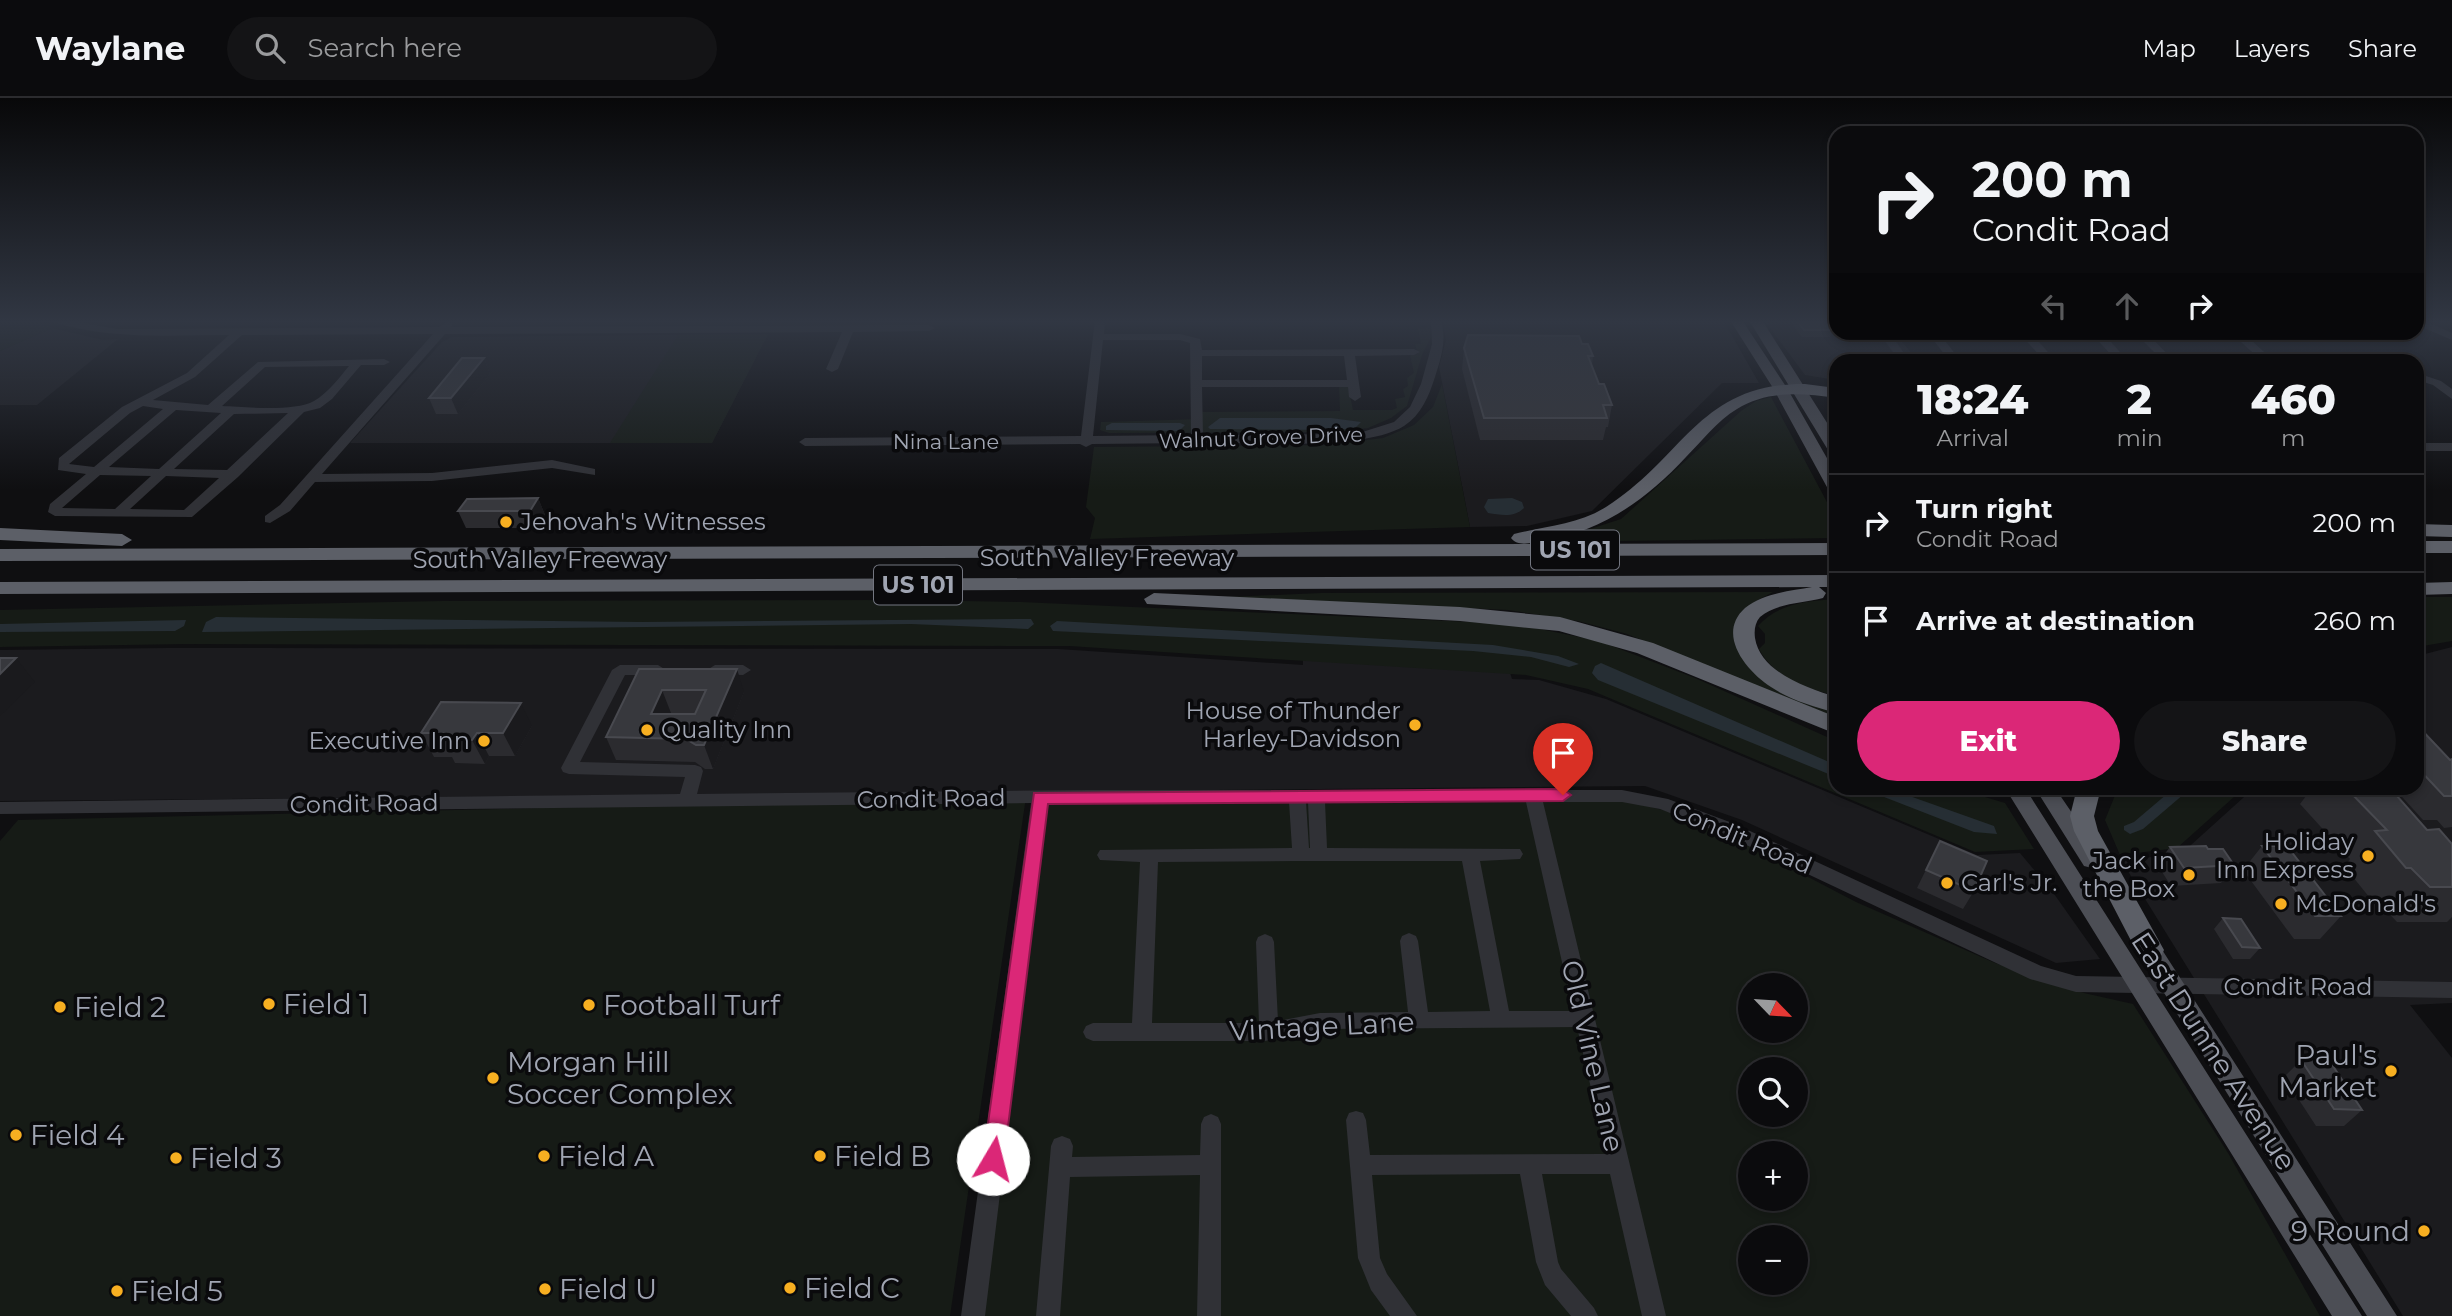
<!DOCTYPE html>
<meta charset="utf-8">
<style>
body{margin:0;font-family:Montserrat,sans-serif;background:#141416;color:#f1f3f6;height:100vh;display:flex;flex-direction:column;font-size:26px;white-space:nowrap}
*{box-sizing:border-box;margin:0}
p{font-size:23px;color:#9a9b9d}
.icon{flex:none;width:38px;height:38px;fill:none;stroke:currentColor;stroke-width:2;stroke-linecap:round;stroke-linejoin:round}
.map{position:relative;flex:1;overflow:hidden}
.details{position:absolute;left:1829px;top:256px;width:595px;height:441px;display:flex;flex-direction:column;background:#0b0b0d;border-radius:21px;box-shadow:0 4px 10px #0003,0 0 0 2px #2b2b2e}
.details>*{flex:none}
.guide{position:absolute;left:1829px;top:28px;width:595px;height:214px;border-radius:21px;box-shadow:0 4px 10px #0003,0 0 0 2px #2b2b2e;background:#0b0b0d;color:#f1f3f6;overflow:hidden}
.needle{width:46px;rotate:115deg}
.fabs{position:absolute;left:1738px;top:875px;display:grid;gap:14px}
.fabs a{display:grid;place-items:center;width:70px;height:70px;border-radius:50%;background:#0b0b0d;box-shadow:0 4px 10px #0003,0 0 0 2px #2b2b2e;font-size:35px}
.pin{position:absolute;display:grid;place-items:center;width:60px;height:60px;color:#fff;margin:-72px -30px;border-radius:50% 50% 50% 0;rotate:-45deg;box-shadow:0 0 7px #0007}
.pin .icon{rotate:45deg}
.me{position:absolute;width:77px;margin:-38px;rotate:8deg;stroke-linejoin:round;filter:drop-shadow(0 0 5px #0008)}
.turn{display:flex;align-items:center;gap:24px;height:147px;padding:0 28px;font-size:32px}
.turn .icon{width:91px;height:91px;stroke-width:2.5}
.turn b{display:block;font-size:49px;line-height:60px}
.lanes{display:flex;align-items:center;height:66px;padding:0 28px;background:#0003;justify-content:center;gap:35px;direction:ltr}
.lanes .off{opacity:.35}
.eta{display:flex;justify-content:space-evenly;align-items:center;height:119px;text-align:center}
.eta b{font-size:42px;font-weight:800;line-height:49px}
.cta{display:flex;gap:14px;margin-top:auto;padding:14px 28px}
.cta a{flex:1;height:80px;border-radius:42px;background:#db2777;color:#fff;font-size:28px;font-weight:800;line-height:80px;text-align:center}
.cta a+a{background:#141416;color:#f1f3f6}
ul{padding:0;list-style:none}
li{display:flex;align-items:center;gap:21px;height:98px;padding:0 28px;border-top:2px solid #2b2b2e}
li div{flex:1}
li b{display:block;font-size:26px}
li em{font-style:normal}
header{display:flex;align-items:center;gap:42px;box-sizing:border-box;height:98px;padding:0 35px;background:#0b0b0d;border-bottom:2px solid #2b2b2e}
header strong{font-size:33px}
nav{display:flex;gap:38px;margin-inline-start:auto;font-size:24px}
.search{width:490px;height:63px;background:#141416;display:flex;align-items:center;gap:18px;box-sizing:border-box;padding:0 24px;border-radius:38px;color:#9a9b9d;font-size:26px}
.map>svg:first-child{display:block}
.built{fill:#1b1b1e}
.green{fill:#161b16;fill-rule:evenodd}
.water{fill:#262e34}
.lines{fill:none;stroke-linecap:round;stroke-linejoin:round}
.minor{fill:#303136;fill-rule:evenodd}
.major{fill:#4c4e55;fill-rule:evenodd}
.highway{fill:#5c5f67;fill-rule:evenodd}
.wall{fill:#2b2b2f;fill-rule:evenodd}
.shaded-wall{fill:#1a1a1d}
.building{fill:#37383d;stroke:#48494f;stroke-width:2;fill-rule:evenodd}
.route{fill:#db2777;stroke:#8e194d;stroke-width:2}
.poi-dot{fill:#f7af21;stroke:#0a0a0c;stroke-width:2.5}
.labels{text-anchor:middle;stroke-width:7;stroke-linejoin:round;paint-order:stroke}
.far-street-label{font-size:21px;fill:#a0a5b2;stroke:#0a0a0c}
.shield{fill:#0a0a0c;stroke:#737680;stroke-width:2}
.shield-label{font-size:23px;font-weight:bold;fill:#a0a5b2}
.poi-label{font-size:24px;fill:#a0a5b2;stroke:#0a0a0c;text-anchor:start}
.street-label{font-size:24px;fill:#a0a5b2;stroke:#0a0a0c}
.near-poi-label{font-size:28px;fill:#a0a5b2;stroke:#0a0a0c;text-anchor:start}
.near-street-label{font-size:28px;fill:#a0a5b2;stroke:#0a0a0c}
</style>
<header>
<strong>Waylane</strong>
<div class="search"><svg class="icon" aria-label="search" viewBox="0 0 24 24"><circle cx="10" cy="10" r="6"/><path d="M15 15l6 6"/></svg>Search here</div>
<nav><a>Map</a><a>Layers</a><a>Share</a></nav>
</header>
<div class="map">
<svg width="2452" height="1218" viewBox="0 0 2452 1218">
<rect width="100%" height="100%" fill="#0f0f11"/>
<path class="built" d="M1442 222H1723L1759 285H1722L1592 413 1527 428 1470 429 1439 269 1446 242Z
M1764 222H1836V234L1895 235 1917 262H1836V282L1805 277Z
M52 230 103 242 118 241 37 307H0V253Z
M768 236 712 345H350L442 244 452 239Z
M2452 549V905L2410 907 2452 960V1218H2403L2121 762 2181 756 2254 690H2417V558Z
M166 550 1058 551 1303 567V557L1509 571 1512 581 1539 582 1606 601 1977 757 2020 755 2052 793 2100 861 2056 865 1742 722 1645 688 0 703V552Z"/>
<path class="green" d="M0 222H35L52 230 0 253Z
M1430 229 1431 239 1422 257 1407 308 1391 320 1368 330 1342 334 1109 335 1100 332 1101 324 1201 321 1202 314 1340 313 1339 288H1348L1353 312H1392L1397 310 1395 301 1405 299 1403 291 1408 288 1407 280 1414 275 1410 257 1418 256 1415 246H1421L1418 230Z
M768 236 712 345H610L678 237Z
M1442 286 1470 429 1090 441 1095 420 1086 409 1094 349 1327 347 1383 340 1414 327 1433 309Z
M1771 299 1836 421V440L1550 444 1621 421 1741 313 1756 303Z
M1773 494C1742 510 1733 515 1738 551L1836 613V620L1627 536 1578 523 1508 512 1227 499 1321 495Z
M2417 499H2452V543L2417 549Z
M1836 501V597C1806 592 1774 579 1759 551L1765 545V536L1758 528C1778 505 1808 503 1836 501Z
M910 502 1021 504 1516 526 1599 543 1695 580 1836 643V690H1955L2005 705 2034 751 1975 754 1588 591 1526 577 1069 548 187 546 0 549V512L442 503Z
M2118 690H2244L2177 750 2120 757 2105 722Z
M1026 699 950 1218H0V743L18 722Z
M1613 699 1697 721 1856 804 1995 865 2084 895 2133 906 2228 1055 2320 1218H979L1048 704ZM1750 887H1796V933H1750ZM1750 971H1796V1017H1750ZM1750 1055H1796V1101H1750ZM1750 1139H1796V1185H1750Z"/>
<path class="water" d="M1220 320H1331L1361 324 1356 329 1341 332 1210 331 1208 329Z
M1112 325H1180L1185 327 1179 333 1106 332V328Z
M1512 400 1522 404 1524 410C1514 420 1501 417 1488 415L1484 409 1488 401Z
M216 519 641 524 1031 521 1034 526 1028 531 911 526 202 534 206 524Z
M186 522 184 528 175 533 0 534V526Z
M1057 523 1493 547 1558 558 1579 566 1569 569 1531 559 1473 553 1053 533 1050 528Z
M1601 565 1836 667V679L1598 582 1592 575 1595 568Z
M1861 690H1887L1994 728 1997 736 1974 734Z
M2174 690H2191L2143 731 2130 736 2124 732V728L2134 724Z"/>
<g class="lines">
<path class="minor" d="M52 222H67L117 231 439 229 448 223 453 226 451 229 929 227 935 230 929 233 853 234 838 271 832 274 826 271 842 234 445 236 322 376 432 375 552 362 595 371V377L552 370 432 383 315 384 290 413 270 425 265 424V418L280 407 433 236 242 237 195 279 153 302 208 307 258 264 384 261 390 264 384 267H361L332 301 320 310 304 314 238 379 192 419 55 418 48 414 50 406 86 376 58 372 59 360 122 309 187 275 229 237C170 237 111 242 53 224ZM349 268C339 280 328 295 314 303 294 314 245 309 222 308L265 269ZM143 308 163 311 94 369 69 366 130 315ZM176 312 221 315 159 371 109 369ZM288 315 227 372 174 371 234 316ZM100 377 151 378 115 411 62 410ZM166 378 219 380 184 412 130 411Z
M1095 222H1105L1104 236H1180L1200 241 1202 252 1414 251 1420 254 1414 257 1355 258 1361 299 1355 303 1349 299 1348 289H1202L1203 337 1356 336 1394 324 1410 309 1421 286 1432 246 1431 222H1441C1447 242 1441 260 1435 279 1429 298 1421 317 1404 328 1364 353 1253 344 1203 345L1197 348 1191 345 1092 346 1086 349 1080 346 805 348 799 344 805 340 1081 338ZM1103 242H1180L1190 245 1191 337 1093 338ZM1202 258H1344L1347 282H1202Z
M1386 222H1397L1391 225Z
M2417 222H2423L2452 235V242L2417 227Z
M1878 234H1889L1909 262H1899Z
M1927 234H1938L1960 262H1949Z
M2018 234H2030L2055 262H2044Z
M2090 234H2102L2127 262H2116Z
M2134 234H2146L2173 262H2162Z
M2230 234H2242L2273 262H2261Z
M2417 275 2441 283 2452 291V301L2433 287 2417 282Z
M2417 345H2452V353H2417Z
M620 567H658L666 572 658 577H625L580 664 695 667 701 669 703 673 697 696 1088 692H1622L1668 701 1735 726 2041 868 2076 878 2452 884V900L2076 894 2030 881 1723 736 1660 711 1622 704H1543L1666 1218H1642L1610 1076H1542L1558 1164 1561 1171 1594 1210 1598 1218H1571L1545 1187 1536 1164 1520 1076 1372 1077 1380 1160 1387 1176 1417 1218H1390L1371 1192 1358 1160 1346 1022 1349 1015 1356 1013 1363 1015 1366 1022 1370 1057 1606 1056 1577 929 1320 931 1265 943H1093L1086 940 1083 934 1086 928 1093 925H1132L1140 764 1100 762 1097 757 1100 752 1292 750 1289 704 1048 705 985 1218H961L1031 705 0 716V704L680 696 685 679 569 676 563 674 561 670 612 572ZM1306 704H1308L1310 750H1309ZM1325 704H1526L1573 913H1509L1480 763 1520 761 1523 756 1520 751 1327 750ZM1296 763H1462L1490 913 1428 914 1418 843 1416 838 1409 835 1402 838 1400 843 1408 914 1320 915 1278 923 1274 844 1272 839 1265 836 1258 839 1256 844 1259 925H1152L1158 764Z
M715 567H743L751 572 743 577 710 576 707 572Z
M1211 1016 1218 1019 1221 1026V1218H1197L1200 1077 1070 1079 1060 1218H1036L1051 1048 1054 1041 1062 1038 1070 1041 1073 1048 1072 1059 1200 1057 1201 1026 1204 1019Z"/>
<path class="major" d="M1730 222H1742L1787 290 1836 376V396L1828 391 1773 290Z
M1749 222H1762L1836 339V357L1828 352Z
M2005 690H2025L2362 1218H2332Z
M2035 690H2055L2100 756 2103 762 2100 768 2092 770 2084 768Z
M2142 831 2150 833 2397 1218H2367L2134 847 2131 840 2134 833Z"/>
<path class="highway" d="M1805 286 1836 290V300C1802 295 1767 292 1737 311 1717 323 1702 343 1686 359 1645 403 1601 434 1541 443 1531 445 1518 449 1511 440L1514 436C1546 428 1577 427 1606 409 1684 360 1699 285 1805 286Z
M2417 426 2452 427V439L2417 438Z
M0 430 122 436 132 442 122 448 0 442Z
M2417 443H2452V455H2417Z
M1836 445V457L0 463V451Z
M1836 477V489H1819L1826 495 1823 500C1804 505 1776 505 1760 519 1755 525 1754 532 1755 540 1760 574 1807 590 1836 599V615C1813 608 1790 602 1771 589 1746 573 1716 536 1745 510 1763 495 1790 493 1812 489L0 496V484Z
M2452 484V496L2417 497V485Z
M1154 495 1460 509 1560 519 1653 545 1836 619V636L1637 555 1559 533 1460 523 1147 506 1144 501Z
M2077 690H2101L2094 718 2098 733 2164 852 2160 860 2150 863 2140 860 2074 733 2070 718Z"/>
</g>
<path class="wall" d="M1789 222H1826L1832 232 1830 239H1802Z
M1582 246 1593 258 1592 268 1599 286 1612 307 1608 329H1606L1603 342H1480L1462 271 1464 250Z
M484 260 490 276 458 316H436L429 300Z
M538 400 545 417 537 430H466L458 413Z
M639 571 744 594 713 671H705L695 664 616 662 606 639ZM671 615H696L671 616Z
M2417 627 2450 662 2452 661V729L2444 730 2437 722H2423L2394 690H2417Z
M532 628 515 658H489L485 666 455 665 452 659H434L421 635Z
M2312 690H2390L2427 732 2452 746V819L2447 824H2397L2379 805H2374L2344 768 2350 761 2300 706Z
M1940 743 1974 793 1963 811 1917 790Z
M2262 748 2341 818 2320 841H2294L2243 772Z
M2170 749 2208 751 2234 767 2221 785 2171 788 2157 766Z
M2223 820 2260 850 2250 861H2233L2214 831Z
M2301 962 2362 1012 2344 1028H2316L2284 979Z"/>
<path class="shaded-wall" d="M484 260 490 276 458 316 451 300Z
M538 400 545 417 537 430 530 413Z
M16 560 35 584 0 618V576Z
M737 571 744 594 713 671 704 647Z
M662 592 671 615 660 640 651 616Z
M521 605 532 628 515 658 503 635Z
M477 635 489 658 485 666 472 642Z"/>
<path class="building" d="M1797 222H1826L1832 232H1804Z
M1468 237 1579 238 1582 246H1588L1593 258H1588L1599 286H1604L1612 307H1603L1607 320H1484L1464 250Z
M462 260H484L451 300H429Z
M538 400 530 413H458L467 401Z
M0 560H16L0 576Z
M639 571H737L704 647H696L686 641 606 639ZM662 592H706L695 616H651Z
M441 604 521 605 503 635H477L472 642H442L447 635H421Z
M2417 627 2450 662 2452 661V698H2444L2417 669Z
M2346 690H2390L2427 732 2439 731 2452 746V789H2430L2411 770H2406L2375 733 2387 732Z
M1940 743 1987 763 1974 793 1926 772Z
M2206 748 2208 751H2223L2234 767 2184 770 2170 749Z
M2262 748H2287L2341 818H2315Z
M2223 820 2241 821 2260 850 2242 849Z
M2301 962H2329L2362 1012 2334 1011Z"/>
<linearGradient id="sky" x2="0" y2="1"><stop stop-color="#080809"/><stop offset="0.57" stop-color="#313743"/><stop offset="1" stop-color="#313743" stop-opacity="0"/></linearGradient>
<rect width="2452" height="392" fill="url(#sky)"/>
<path class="route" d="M1563 691 1571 697 1563 703 1048 706 1004 1061 1001 1068 993 1071 986 1068 983 1061 1034 695Z"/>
<g class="poi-dot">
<circle cx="506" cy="424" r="7"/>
<circle cx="1415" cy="627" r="7"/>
<circle cx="647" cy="632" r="7"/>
<circle cx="484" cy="643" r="7"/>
<circle cx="2368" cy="758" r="7"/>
<circle cx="2189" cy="777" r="7"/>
<circle cx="1947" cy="785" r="7"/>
<circle cx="2281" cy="806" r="7"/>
<circle cx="269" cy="906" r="7"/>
<circle cx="589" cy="907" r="7"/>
<circle cx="60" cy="909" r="7"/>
<circle cx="2391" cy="973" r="7"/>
<circle cx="493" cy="980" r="7"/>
<circle cx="16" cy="1037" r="7"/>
<circle cx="544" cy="1058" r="7"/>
<circle cx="820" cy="1058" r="7"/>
<circle cx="176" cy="1060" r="7"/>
<circle cx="2424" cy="1133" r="7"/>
<circle cx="790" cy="1190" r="7"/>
<circle cx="545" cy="1191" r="7"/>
<circle cx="117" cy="1193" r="7"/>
</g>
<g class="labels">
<g class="far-street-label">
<text transform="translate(1261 340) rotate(-2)" y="7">Walnut Grove Drive</text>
<text x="946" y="351">Nina Lane</text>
</g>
<g class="shield">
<rect x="1531" y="432.5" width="88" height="39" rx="5"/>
<rect x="874" y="467.5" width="88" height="39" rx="5"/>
</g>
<g class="shield-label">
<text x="1575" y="460">US 101</text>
<text x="918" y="495">US 101</text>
</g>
<g class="poi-label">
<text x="520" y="432">Jehovah's Witnesses</text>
<text x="1401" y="621" text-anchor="end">House of Thunder<tspan x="1401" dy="28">Harley-Davidson</tspan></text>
<text x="661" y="640">Quality Inn</text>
<text x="470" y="651" text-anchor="end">Executive Inn</text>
<text x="2354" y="752" text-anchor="end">Holiday<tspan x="2354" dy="28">Inn Express</tspan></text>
<text x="2175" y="771" text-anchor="end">Jack in<tspan x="2175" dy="28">the Box</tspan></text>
<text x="1961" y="793">Carl's Jr.</text>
<text x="2295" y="814">McDonald's</text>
</g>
<g class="street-label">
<text x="1107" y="468">South Valley Freeway</text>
<text x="540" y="470">South Valley Freeway</text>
<text transform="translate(931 701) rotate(-1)" y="8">Condit Road</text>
<text transform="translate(364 706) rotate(-1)" y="8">Condit Road</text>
<text transform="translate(1742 740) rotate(23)" y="8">Condit Road</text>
<text x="2298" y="897">Condit Road</text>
</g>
<g class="near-poi-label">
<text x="283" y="916">Field 1</text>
<text x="603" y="917">Football Turf</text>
<text x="74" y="919">Field 2</text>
<text x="2377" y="967" text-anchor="end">Paul's<tspan x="2377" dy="32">Market</tspan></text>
<text x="507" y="974">Morgan Hill<tspan x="507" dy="32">Soccer Complex</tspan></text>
<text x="30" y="1047">Field 4</text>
<text x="558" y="1068">Field A</text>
<text x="834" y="1068">Field B</text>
<text x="190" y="1070">Field 3</text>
<text x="2410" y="1143" text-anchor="end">9 Round</text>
<text x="804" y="1200">Field C</text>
<text x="559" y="1201">Field U</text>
<text x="131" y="1203">Field 5</text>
</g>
<g class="near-street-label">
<text transform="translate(1322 928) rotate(-3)" y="10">Vintage Lane</text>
<text transform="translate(2214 953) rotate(57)" y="10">East Dunne Avenue</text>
<text transform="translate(1593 958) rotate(77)" y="10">Old Vine Lane</text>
</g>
</g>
</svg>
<div class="fabs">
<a><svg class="needle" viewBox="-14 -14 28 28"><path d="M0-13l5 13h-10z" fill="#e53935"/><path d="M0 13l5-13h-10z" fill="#9a9b9d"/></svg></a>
<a><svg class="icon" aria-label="search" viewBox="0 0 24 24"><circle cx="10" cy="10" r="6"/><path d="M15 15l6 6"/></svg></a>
<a>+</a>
<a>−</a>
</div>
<div class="pin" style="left:1563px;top:697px;background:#d93025"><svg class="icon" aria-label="arrive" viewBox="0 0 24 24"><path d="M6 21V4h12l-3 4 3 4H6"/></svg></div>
<svg class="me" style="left:993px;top:1061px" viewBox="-20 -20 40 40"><circle r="19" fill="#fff"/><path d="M0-13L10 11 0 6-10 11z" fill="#db2777"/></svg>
<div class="guide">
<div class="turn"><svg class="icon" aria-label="right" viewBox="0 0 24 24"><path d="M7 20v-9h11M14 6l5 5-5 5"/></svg><div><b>200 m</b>Condit Road</div></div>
<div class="lanes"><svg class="icon off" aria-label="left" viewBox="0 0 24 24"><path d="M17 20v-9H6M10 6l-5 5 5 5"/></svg><svg class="icon off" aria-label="ahead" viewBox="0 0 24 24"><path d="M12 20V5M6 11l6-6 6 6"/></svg><svg class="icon" aria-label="right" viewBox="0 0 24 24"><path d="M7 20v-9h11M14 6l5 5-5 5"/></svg></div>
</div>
<section class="details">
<div class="eta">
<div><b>18:24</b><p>Arrival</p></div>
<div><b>2</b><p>min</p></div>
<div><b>460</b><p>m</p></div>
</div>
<ul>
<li><svg class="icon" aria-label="right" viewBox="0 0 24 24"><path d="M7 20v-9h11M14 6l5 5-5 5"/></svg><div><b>Turn right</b><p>Condit Road</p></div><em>200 m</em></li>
<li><svg class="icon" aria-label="arrive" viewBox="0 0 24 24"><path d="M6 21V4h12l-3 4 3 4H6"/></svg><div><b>Arrive at destination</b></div><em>260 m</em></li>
</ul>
<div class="cta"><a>Exit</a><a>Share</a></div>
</section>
</div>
